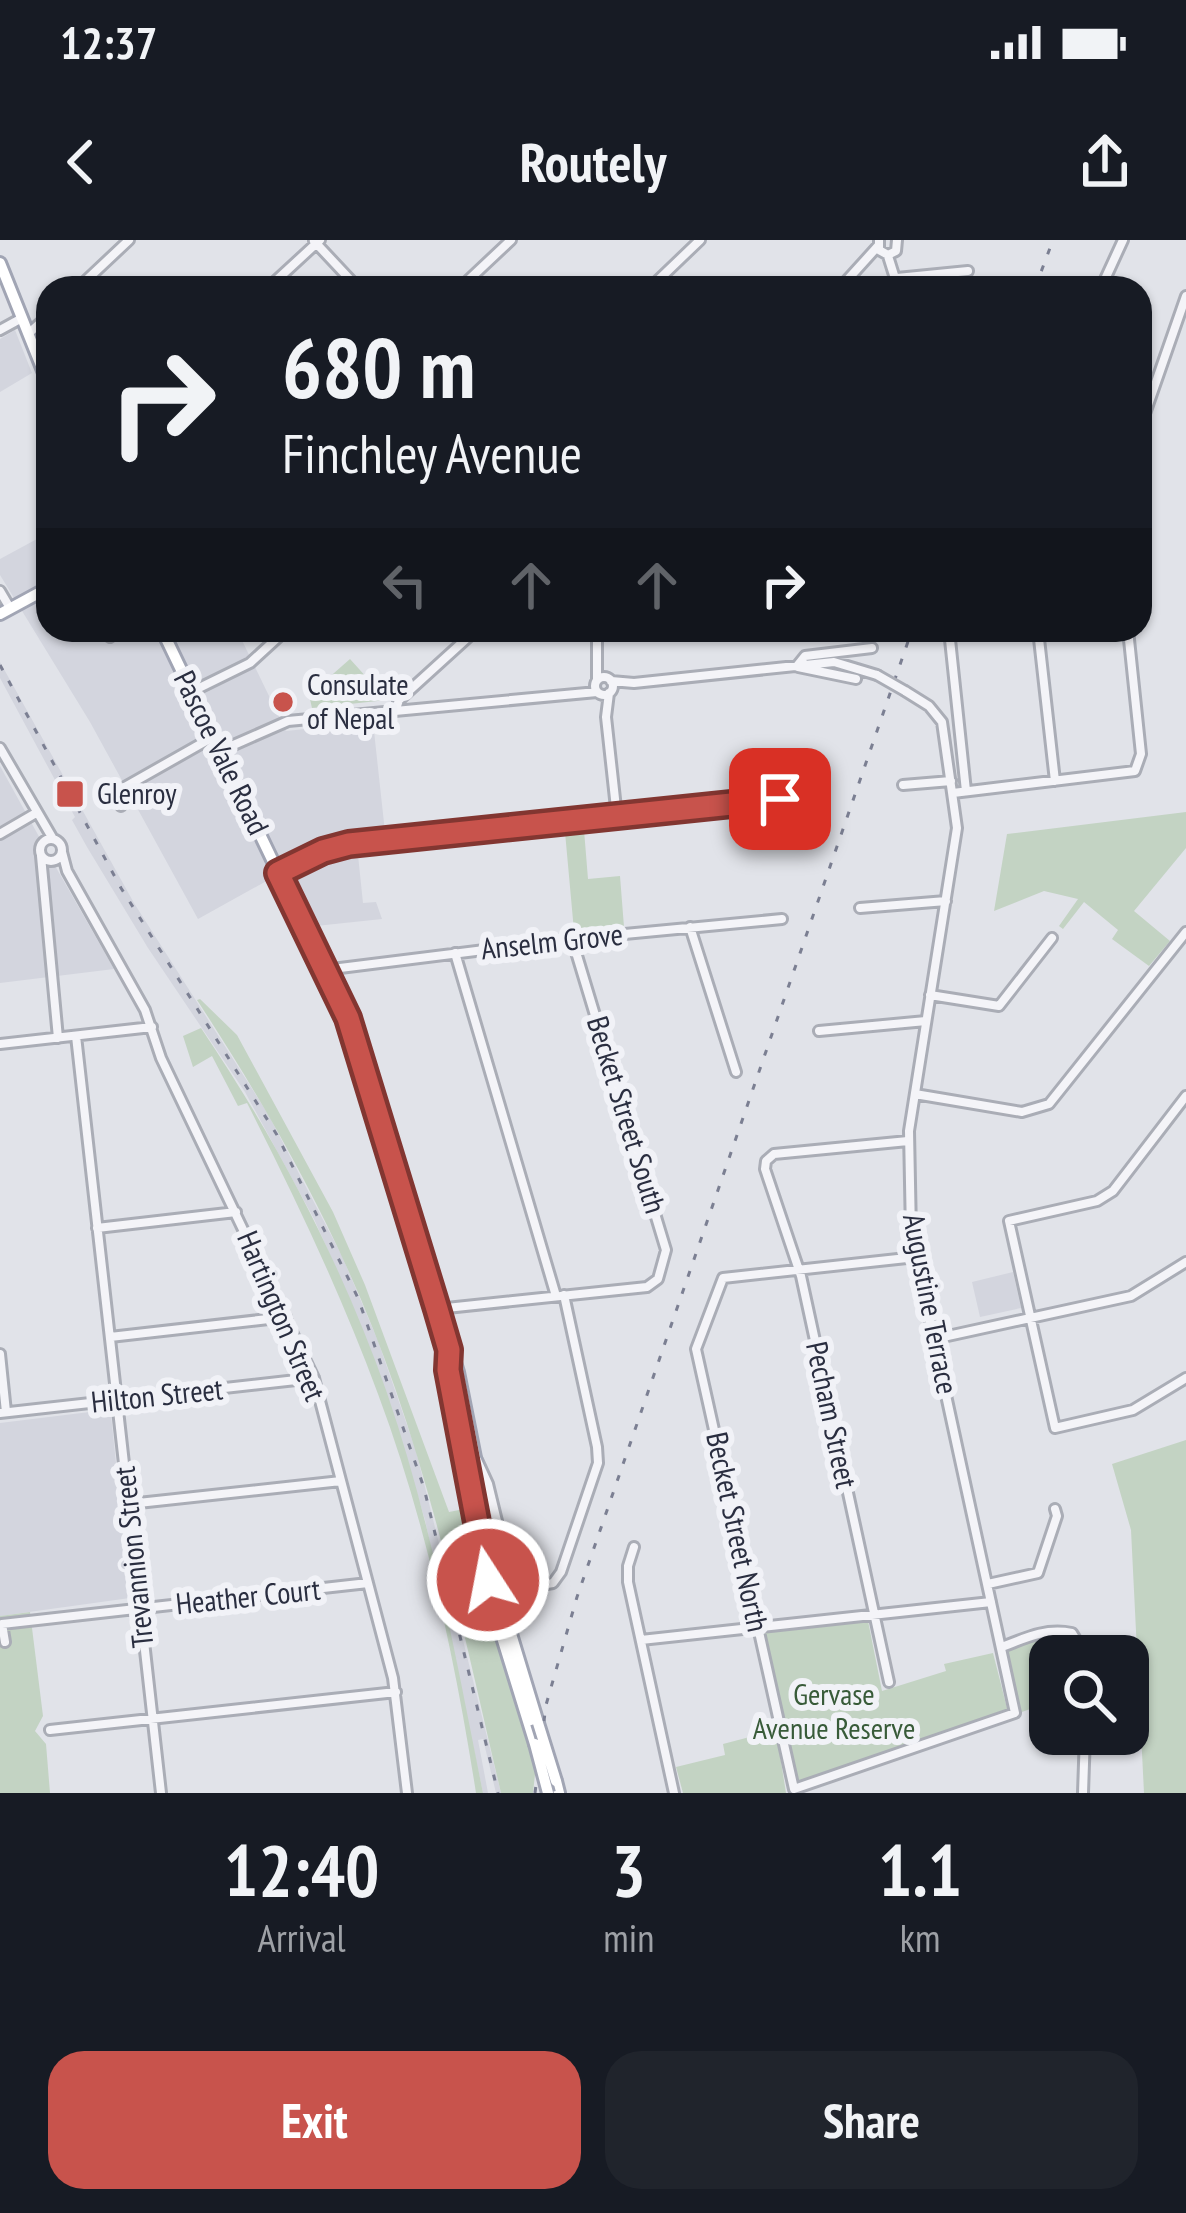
<!DOCTYPE html>
<style>
body{margin:0;font-family:"PT Sans Narrow",sans-serif;background:#20242c;color:#f1f3f6;height:100vh;display:flex;flex-direction:column;font-size:45px;white-space:nowrap}
*{box-sizing:border-box;margin:0}
p{font-size:39px;color:#9ea1a6}
.icon{flex:none;width:66px;height:66px;fill:none;stroke:currentColor;stroke-width:2;stroke-linecap:round;stroke-linejoin:round}
.map{position:relative;height:1553px;overflow:hidden}
.panel{display:flex;flex-direction:column;background:#171b24;flex:1}
.panel>*{flex:none}
.top-card{position:absolute;left:36px;top:36px;width:1116px;height:366px;border-radius:36px;box-shadow:0 3px 9px #0004;background:#171b24;color:#f1f3f6;overflow:hidden}
.controls{position:absolute;left:1029px;top:1395px;display:grid;gap:24px}
.controls a{display:grid;place-items:center;width:120px;height:120px;border-radius:24px;background:#171b24;box-shadow:0 3px 9px #0004;font-size:60px}
.pin{position:absolute;display:grid;place-items:center;width:102px;height:102px;color:#fff;margin:-51px;border-radius:24px;box-shadow:0 6px 18px #0006}
.me{position:absolute;width:132px;margin:-66px;rotate:349deg;stroke-linejoin:round;filter:drop-shadow(0 0 9px #0008)}
.turn{display:flex;align-items:center;gap:42px;height:252px;padding:0 48px;font-size:54px}
.turn .icon{width:156px;height:156px;stroke-width:2.5}
.turn b{display:block;font-size:84px;line-height:102px}
.lanes{display:flex;align-items:center;height:114px;padding:0 48px;background:#0003;justify-content:center;gap:60px;direction:ltr}
.lanes .off{opacity:.35}
.eta{display:flex;justify-content:space-evenly;align-items:center;height:204px;text-align:center}
.eta b{font-size:72px;font-weight:600;line-height:84px}
.button{display:flex;gap:24px;margin-top:auto;padding:24px 48px}
.button a{flex:1;height:138px;border-radius:36px;background:#c8534c;color:#fff;font-size:48px;font-weight:600;line-height:138px;text-align:center}
.button a+a{background:#20242c;color:#f1f3f6}
.status{display:flex;justify-content:space-between;align-items:center;height:84px;padding:0 60px;background:#171b24;direction:ltr}
.status svg{height:33px;fill:currentColor}
header{display:flex;justify-content:space-between;align-items:center;height:156px;padding:0 48px;background:#171b24;font-size:54px;font-weight:600}
.map>svg:first-child{display:block}
.built{fill:#d3d5de}
.green{fill:#c3d3c3}
.lines{fill:none;stroke-linecap:round;stroke-linejoin:round}
.minor-casing{stroke:#aaadb6;stroke-width:14}
.major-casing{stroke:#a1a5b4;stroke-width:16}
.minor{stroke:#f4f4f8;stroke-width:8}
.major{stroke:#fff;stroke-width:10}
.rail{stroke:#7b7f92;stroke-width:3;stroke-dasharray:6 12;stroke-linecap:butt}
.minor-bridge-casing{stroke:#aaadb6;stroke-width:14;stroke-linecap:butt}
.major-bridge-casing{stroke:#a1a5b4;stroke-width:16;stroke-linecap:butt}
.minor-bridge{stroke:#f4f4f8;stroke-width:8}
.major-bridge{stroke:#fff;stroke-width:10}
.route-casing{stroke:#823631;stroke-width:30}
.route{stroke:#c8534c;stroke-width:21}
.poi-dot{fill:#c8534c;stroke:#f1f2f7;stroke-width:4.5}
.labels{text-anchor:middle;stroke-width:12;stroke-linejoin:round;paint-order:stroke}
.poi-label{font-size:30px;fill:#2a2e40;stroke:#f1f2f7;text-anchor:start}
.street-label{font-size:30px;fill:#2a2e40;stroke:#f1f2f7}
.park-label{font-size:30px;fill:#385b39;stroke:#f1f2f7}
</style>
<div class="status"><b>12:37</b><svg viewBox="0 0 49 12"><path d="M0 12V9h3v3zM5 12V6h3v6zM10 12V3h3v9zM15 12V0h3v12zM26 1h20v11H26zM47 4h2v5h-2z"/></svg></div>
<header><svg class="icon" aria-label="back" viewBox="0 0 24 24"><path d="M15 5l-7 7 7 7"/></svg>Routely<svg class="icon" aria-label="share" viewBox="0 0 24 24"><path d="M12 15V3M7 8l5-5 5 5M5 13v7h14v-7"/></svg></header>
<div class="map">
<svg width="1186" height="1553" viewBox="0 0 1186 1553">
<rect width="100%" height="100%" fill="#e1e3e9"/>
<path class="built" d="M15 90 32 133 0 152V99Z
M48 293V390H237L286 491 373 482 385 592 356 596 363 663 376 662 382 679 316 686 288 629 198 679 90 482 0 335V319Z
M0 422 134 663 268 874 342 1016 378 1101 416 1211 501 1553H496L483 1499 478 1500 488 1553H483L425 1280 387 1155 352 1064 314 979 245 852 148 708 87 607 72 580 75 577 0 438Z
M0 526 58 631 114 729 0 743Z
M1013 1032 1021 1068 980 1077 972 1042Z
M106 1170 111 1175 130 1358 0 1376V1183Z"/>
<path class="green" d="M350 419 387 460 312 468 309 455Z
M1186 572V608L1134 671 1170 701 1149 726 1112 699 1118 690 1084 662 1063 689 1059 686 1078 659 1044 651 994 671 1007 594Z
M584 590 588 639 620 636 624 687 574 691 565 592Z
M200 759 237 795 333 972 365 1045 449 1272 469 1268 496 1397 536 1525 533 1553H501C469 1417 441 1280 395 1148 348 1011 277 882 197 760Z
M201 788C278 902 342 1024 387 1153 432 1284 456 1418 483 1553H476C455 1419 426 1282 378 1154 341 1054 296 959 247 863L238 866 212 816 193 827 183 796Z
M1186 1200V1553H1144L1131 1290 1112 1224Z
M30 1372 43 1476 35 1491 46 1504 50 1553H0V1376Z
M868 1381 882 1451 946 1431 944 1424 993 1413 1008 1472 797 1544 763 1392Z
M1062 1397 1075 1407 1079 1416H1050V1462L1019 1473 1007 1411 1038 1398Z
M776 1490 786 1553H683L676 1527 725 1515 723 1504Z"/>
<g class="lines">
<g class="minor-casing">
<path id="minor" d="M879 0V10L888 15 896 11 897 0
M314 1 358 48
M888 16 898 48
M897 38 968 31
M78 48 129 0
M268 48 320 0
M460 48 511 0
M650 48 700 0
M840 48 878 6
M1101 48 1123 0
M0 90 22 78
M28 94 48 76
M1140 188 1186 56
M0 351 10 368
M107 390 110 397
M597 390V440
M949 390 966 551
M1038 390 1055 541
M797 426 805 416 872 408
M798 427 856 439
M595 446a9 9 0 1 1 18 0a9 9 0 1 1-18 0Z
M611 441 634 443 834 422 877 435
M905 451 929 466 942 482 957 588 909 891 911 994 1015 1473 794 1549 696 1109 723 1038 916 1017
M191 452 250 423 286 390
M609 453 606 477 617 577
M396 469 399 460 476 390
M0 508 53 599
M220 511 288 481 597 452
M903 545 951 541
M953 553 1135 531 1141 514 1128 390
M121 566 116 552 213 497
M0 594 36 573
M40 610a11 11 0 1 1 22 0a11 11 0 1 1-22 0Z
M62 612 67 631 145 770 161 818 314 1138 393 1438 407 1553
M41 616 58 798
M279 632 323 611 349 605 821 555
M860 668 946 661
M690 687 736 832
M455 713 556 1056
M324 730 572 699 782 679
M930 755 999 766 1052 698
M819 791 926 781
M76 796 161 1553
M0 804 152 787
M915 854 1022 872 1049 864 1186 692
M1186 856 1113 951 1097 961 1009 981 1055 1188 1133 1170 1186 1138
M97 988 236 972
M437 1069 647 1047 658 1039 666 1010 572 699
M110 1097 286 1077
M934 1099 1131 1056 1186 1022
M0 1114 6 1172
M0 1173 314 1138
M477 1220 488 1244 512 1343 523 1348 553 1343 561 1332 598 1223 597 1207 564 1055
M129 1264 341 1241
M634 1307 628 1326V1342L674 1553
M988 1344 1038 1333 1057 1276 1055 1269
M641 1400 991 1362
M5 1402 2 1384 368 1343
M1002 1407C1027 1397 1046 1388 1072 1393L1086 1416
M889 1442 801 1036 765 929 766 921 774 914 908 901
M50 1490 396 1452
M1083 1553 1085 1494"/>
</g>
<g class="major-casing">
<path id="major" d="M0 23 48 143
M0 374 48 348
M162 390 348 778 458 1132 508 1384 538 1483
M449 1113 448 1129 493 1368 535 1504
M556 1541 559 1553"/>
</g>
<use href="#minor" class="minor"/>
<use href="#major" class="major"/>
<path class="rail" d="M1035 48 1053 0
M0 425 121 648 277 895 358 1058 424 1248 498 1553
M535 1553 546 1465 577 1357 912 390"/>
<g class="minor-bridge-casing">
<path id="minor-bridge" d="M877 435 905 451"/>
</g>
<g class="major-bridge-casing">
<path id="major-bridge" d="M538 1483 556 1541
M535 1504 548 1553"/>
</g>
<use href="#minor-bridge" class="minor-bridge"/>
<use href="#major-bridge" class="major-bridge"/>
</g>
<g class="lines">
<g class="route-casing">
<path id="route" d="M488 1340 448 1130 449 1110 437 1069 348 778 278 633 323 611 349 604 780 559"/>
</g>
<use href="#route" class="route"/>
</g>
<g class="poi-dot">
<circle cx="283" cy="462" r="12"/>
<rect x="55" y="539" width="30" height="30" rx="6"/>
</g>
<g class="labels">
<g class="poi-label">
<text x="307" y="455">Consulate<tspan x="307" dy="34">of Nepal</tspan></text>
<text x="97" y="564">Glenroy</text>
</g>
<g class="street-label">
<text transform="translate(221 513) rotate(64)" y="10">Pascoe Vale Road</text>
<text transform="translate(552 702) rotate(-6)" y="10">Anselm Grove</text>
<text transform="translate(626 875) rotate(73)" y="10">Becket Street South</text>
<text transform="translate(930 1064) rotate(79)" y="10">Augustine Terrace</text>
<text transform="translate(281 1076) rotate(67)" y="10">Hartington Street</text>
<text transform="translate(157 1156) rotate(-6)" y="10">Hilton Street</text>
<text transform="translate(831 1175) rotate(78)" y="10">Pecham Street</text>
<text transform="translate(737 1292) rotate(78)" y="10">Becket Street North</text>
<text transform="translate(134 1317) rotate(-96)" y="10">Trevannion Street</text>
<text transform="translate(248 1357) rotate(-6)" y="10">Heather Court</text>
</g>
<g class="park-label">
<text x="834" y="1465">Gervase<tspan x="834" dy="34">Avenue Reserve</tspan></text>
</g>
</g>
</svg>
<div class="controls">
<a><svg class="icon" aria-label="search" viewBox="0 0 24 24"><circle cx="10" cy="10" r="6"/><path d="M15 15l6 6"/></svg></a>
</div>
<div class="pin" style="left:780px;top:559px;background:#d93025"><svg class="icon" aria-label="arrive" viewBox="0 0 24 24"><path d="M6 21V4h12l-3 4 3 4H6"/></svg></div>
<svg class="me" style="left:488px;top:1340px" viewBox="-20 -20 40 40"><circle r="17" fill="#c8534c" stroke="#fff" stroke-width="3"/><path d="M0-11L8 9 0 5-8 9z" fill="#fff"/></svg>
<div class="top-card">
<div class="turn"><svg class="icon" aria-label="right" viewBox="0 0 24 24"><path d="M7 20v-9h11M14 6l5 5-5 5"/></svg><div><b>680 m</b>Finchley Avenue</div></div>
<div class="lanes"><svg class="icon off" aria-label="left" viewBox="0 0 24 24"><path d="M17 20v-9H6M10 6l-5 5 5 5"/></svg><svg class="icon off" aria-label="ahead" viewBox="0 0 24 24"><path d="M12 20V5M6 11l6-6 6 6"/></svg><svg class="icon off" aria-label="ahead" viewBox="0 0 24 24"><path d="M12 20V5M6 11l6-6 6 6"/></svg><svg class="icon" aria-label="right" viewBox="0 0 24 24"><path d="M7 20v-9h11M14 6l5 5-5 5"/></svg></div>
</div>
</div>
<section class="panel">
<div class="eta">
<div><b>12:40</b><p>Arrival</p></div>
<div><b>3</b><p>min</p></div>
<div><b>1.1</b><p>km</p></div>
</div>
<div class="button"><a>Exit</a><a>Share</a></div>
</section>
